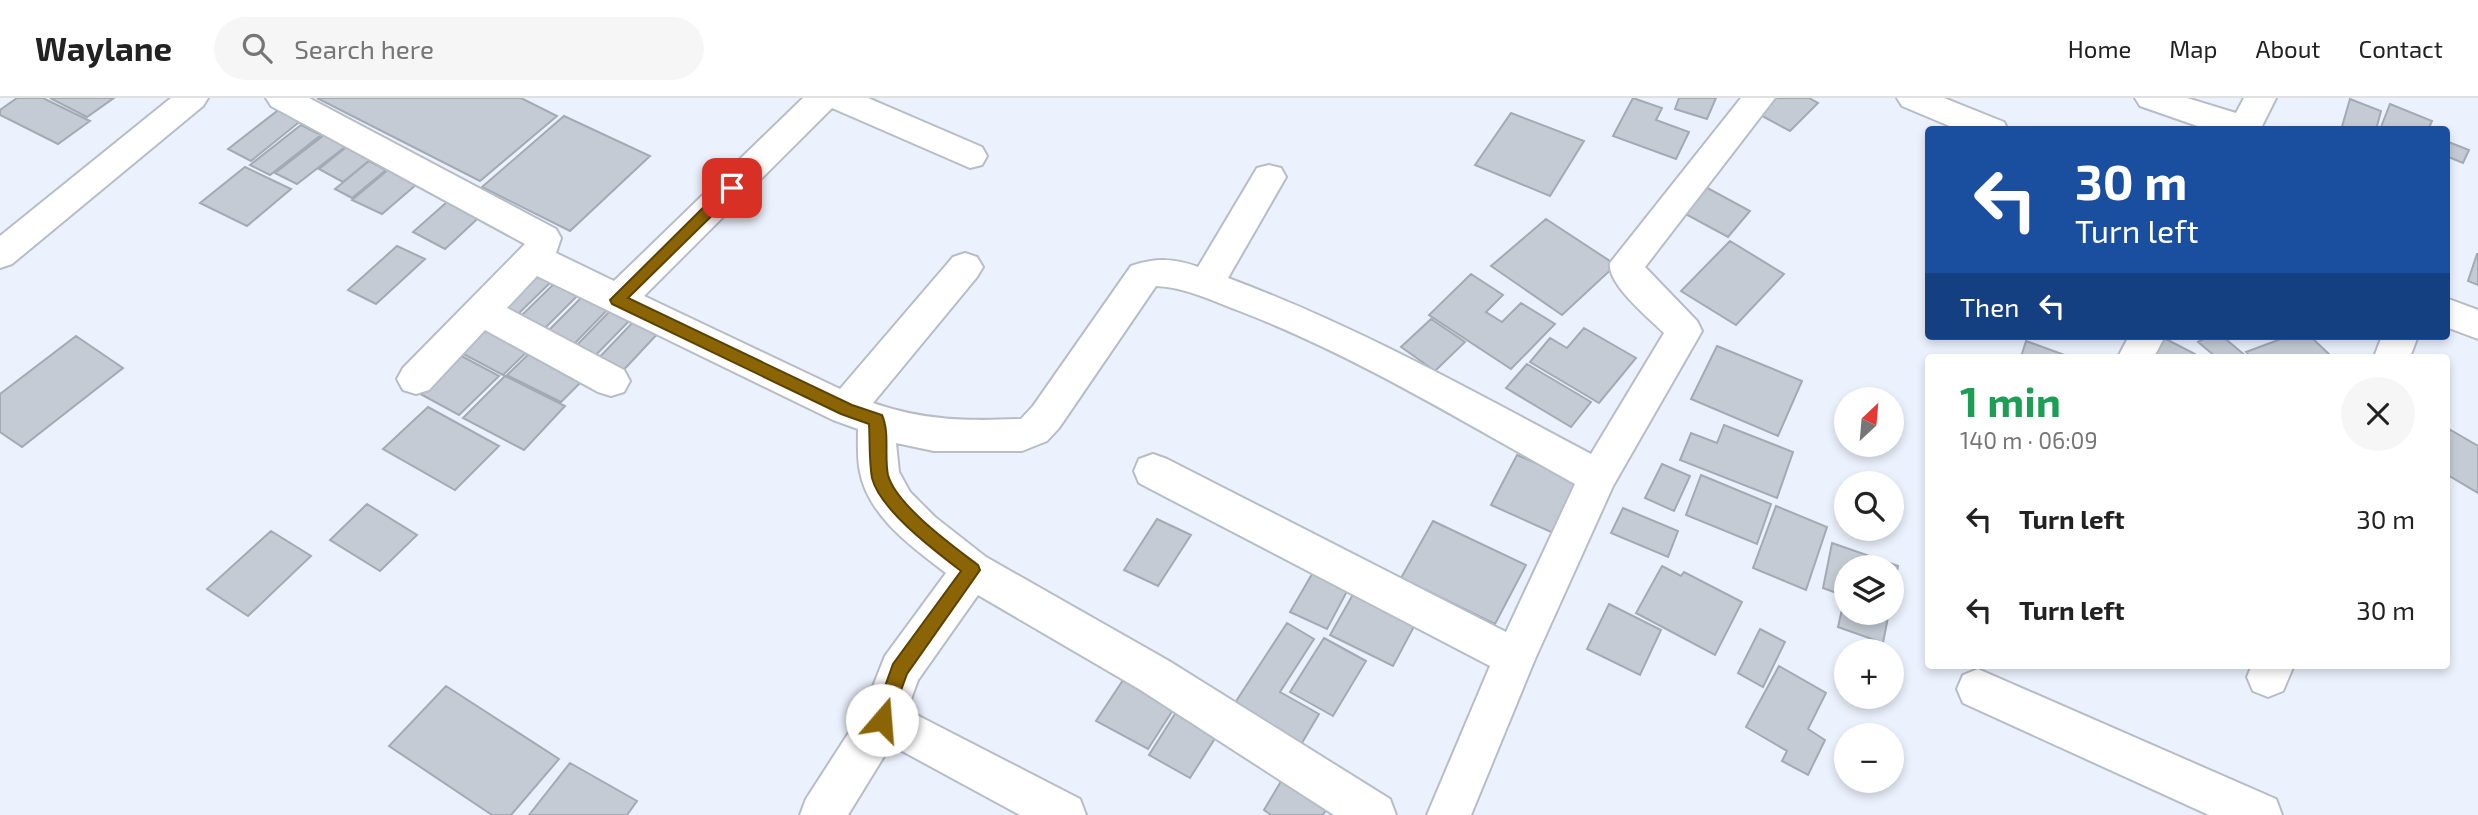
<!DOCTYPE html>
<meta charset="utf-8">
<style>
body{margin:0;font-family:"Exo 2",sans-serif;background:#f6f6f6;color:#222;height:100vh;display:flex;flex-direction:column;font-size:26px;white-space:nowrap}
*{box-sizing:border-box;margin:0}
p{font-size:23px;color:#767676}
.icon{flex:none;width:38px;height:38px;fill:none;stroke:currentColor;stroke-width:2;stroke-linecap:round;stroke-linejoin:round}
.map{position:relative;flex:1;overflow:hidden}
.sheet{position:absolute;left:1925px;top:256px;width:525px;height:315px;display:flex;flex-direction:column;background:#fff;border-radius:7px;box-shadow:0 4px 10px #0003}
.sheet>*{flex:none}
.banner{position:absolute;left:1925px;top:28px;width:525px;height:214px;border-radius:7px;box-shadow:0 4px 10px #0003;background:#1a4fa0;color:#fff;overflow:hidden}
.needle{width:46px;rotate:26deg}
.buttons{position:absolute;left:1834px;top:289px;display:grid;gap:14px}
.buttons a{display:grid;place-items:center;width:70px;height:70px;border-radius:50%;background:#fff;box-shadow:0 4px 10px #0003;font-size:35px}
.pin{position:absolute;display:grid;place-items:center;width:60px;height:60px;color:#fff;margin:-30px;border-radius:14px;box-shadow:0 4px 10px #0006}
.me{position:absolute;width:77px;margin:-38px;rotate:18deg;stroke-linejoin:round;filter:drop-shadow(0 0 5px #0008)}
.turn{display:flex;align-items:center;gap:24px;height:147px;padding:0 35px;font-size:32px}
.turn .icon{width:91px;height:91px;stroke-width:2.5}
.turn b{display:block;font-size:49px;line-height:60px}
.then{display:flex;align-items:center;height:66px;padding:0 35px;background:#0003;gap:14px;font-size:26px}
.round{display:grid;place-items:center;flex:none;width:74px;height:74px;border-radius:37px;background:#f6f6f6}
.overview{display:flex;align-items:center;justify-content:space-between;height:119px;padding:0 35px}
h1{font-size:42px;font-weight:700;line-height:52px;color:#1e9e55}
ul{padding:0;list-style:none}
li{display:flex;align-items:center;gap:21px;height:91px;padding:0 35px}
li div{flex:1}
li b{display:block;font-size:26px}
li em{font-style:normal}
header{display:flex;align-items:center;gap:42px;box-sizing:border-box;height:98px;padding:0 35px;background:#fff;border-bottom:2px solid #e0e0e0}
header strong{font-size:33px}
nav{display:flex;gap:38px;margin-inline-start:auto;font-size:24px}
.search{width:490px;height:63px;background:#f6f6f6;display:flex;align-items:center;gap:18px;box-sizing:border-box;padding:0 24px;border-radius:38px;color:#767676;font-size:26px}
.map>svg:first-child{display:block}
.building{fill:#c5cbd5;stroke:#a4aab4;stroke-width:2}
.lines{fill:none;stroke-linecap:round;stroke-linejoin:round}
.street-casing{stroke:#b7bcc6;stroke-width:4}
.secondary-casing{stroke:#b7bcc6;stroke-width:4}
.street{fill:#fff;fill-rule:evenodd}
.secondary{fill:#fff;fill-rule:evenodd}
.route{fill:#8b6505;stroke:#5a4203;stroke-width:2}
</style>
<header>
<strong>Waylane</strong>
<div class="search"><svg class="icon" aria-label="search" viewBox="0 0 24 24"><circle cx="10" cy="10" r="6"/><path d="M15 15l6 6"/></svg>Search here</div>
<nav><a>Home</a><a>Map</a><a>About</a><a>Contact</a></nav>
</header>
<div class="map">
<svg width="2478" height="717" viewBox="0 0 2478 717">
<rect width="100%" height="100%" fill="#ecf2fd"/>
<path class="building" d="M17 0H43L90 23 58 46 0 17V12Z
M50 0H114L87 19Z
M317 0H521L557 18 480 83Z
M1633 0 1662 10 1656 22 1689 34 1676 61 1613 38Z
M1679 0H1716L1707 21 1675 11Z
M1764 0H1809L1818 5 1790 33 1751 12Z
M2350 1 2381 13 2376 32H2341Z
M2390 6 2432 23 2428 32H2387L2381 29Z
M281 10 303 21 251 63 228 51Z
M1511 15 1584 43 1550 98 1475 67Z
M564 18 650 58 570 133 482 89Z
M301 27 321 37 270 77 250 67Z
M332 31 354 42 297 86 275 75Z
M354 43 377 56 343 84 319 71Z
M2446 43 2469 52 2463 65 2446 58Z
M369 63 386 72 352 100 335 91Z
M395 66 424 80 382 116 352 102Z
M245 69 291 91 247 128 200 105Z
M1700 86 1750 113 1728 139 1678 112Z
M456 96 488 111 445 151 413 134Z
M1546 121 1616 167 1562 217 1491 168Z
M1730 143 1784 176 1736 227 1681 193Z
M397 148 425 161 376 206 348 192Z
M2477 156H2478V187L2468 183Z
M531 167 557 178 516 218 491 205Z
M1471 176 1503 197 1486 214 1502 224 1521 205 1555 226 1511 271 1429 217Z
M561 179 585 190 543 232 519 220Z
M590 191 616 203 572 248 546 235Z
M614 209 633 219 589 264 570 254Z
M488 220 536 245 503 277 454 251Z
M637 220 661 232 618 278 593 266Z
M1431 221 1465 244 1435 273 1401 249Z
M1584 230 1636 260 1599 305 1530 264 1550 240 1567 250Z
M76 238 123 270 22 349 0 334V296Z
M2160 238 2195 256 2194 259H2148Z
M2209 238H2222L2247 259H2216L2198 244Z
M2289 238H2310L2332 259H2251L2246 254Z
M2026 243 2070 259H2021Z
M537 248 590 275 561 304 507 277Z
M1717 248 1802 283 1778 338 1691 301Z
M454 254 499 278 459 317 413 292Z
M1527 266 1591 304 1571 329 1506 290Z
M505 278 565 308 524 352 463 320Z
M428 309 499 348 455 392 383 351Z
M1724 327 1793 354 1777 400 1680 362 1691 335 1717 345Z
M2449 331 2478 348V395L2446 376V334Z
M1517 357 1585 386 1560 438 1491 407Z
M1662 366 1690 378 1674 413 1645 400Z
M1701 377 1771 406 1757 446 1686 417Z
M367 406 417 437 380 473 330 442Z
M1776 408 1827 429 1806 492 1753 470Z
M1623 410 1678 433 1668 459 1611 435Z
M1157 421 1191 437 1158 488 1124 472Z
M1433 423 1526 467 1495 526 1401 480Z
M271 433 311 458 248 518 207 491Z
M1832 445 1898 468 1892 502V469H1846V514H1889L1883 545 1838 529 1845 498 1823 490Z
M1319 464 1354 480 1327 531 1290 514Z
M1662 468 1681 478 1684 474 1742 504 1715 557 1636 515Z
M1356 491 1418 521 1393 568 1330 537Z
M1609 506 1661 532 1640 577 1587 551Z
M1287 525 1314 541 1280 594 1319 616 1299 650 1231 611Z
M1760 531 1785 544 1763 589 1738 575Z
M1324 540 1366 563 1333 618 1290 594Z
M1779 568 1826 595 1808 631 1825 642 1808 677 1782 663 1787 653 1746 629Z
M1129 573 1180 601 1148 651 1096 623Z
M446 588 559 661 511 717H492L389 648Z
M1178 611 1219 634 1190 680 1149 657Z
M570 665 637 703 627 717H529Z
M1290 668 1336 695 1323 717H1271L1264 712Z"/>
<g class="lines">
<g class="street-casing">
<path id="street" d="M266 0H309L556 131 561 140 556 155 614 183 803 0H868L982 49 987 58 982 67 970 70 832 10 644 198 840 291 953 159 965 155 977 159 983 169 977 179 873 305C925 323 966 323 1021 321L1033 308 1131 168C1156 160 1173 160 1198 169L1257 70 1269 67 1281 70 1286 79 1228 180C1355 227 1472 293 1591 356L1664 235C1649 220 1607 186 1610 165L1741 0H1775L1645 169 1697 223 1702 233 1613 388 1535 561 1471 717H1427L1490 568 1139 385 1134 373 1139 361 1153 356 1167 361 1506 534 1575 386C1465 325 1355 257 1237 212 1211 202 1184 189 1156 188L1059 330 1047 343 1022 353H934L896 345 899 374 910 394 935 419 986 459 1169 563 1390 701 1396 717H1334L1139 591 978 497 918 582 907 612 1080 701 1086 717H1020L891 647 848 717H800L806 701 864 611 885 558 946 475C912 449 869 419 860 374 857 360 858 345 858 331L833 322 537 178 507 210 624 272 630 283 624 294 611 298 598 294 485 232 429 292 416 296 403 292 397 281 403 270 525 146 271 8Z
M1897 0H1944L2004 24 2008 32H1959L1902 8Z
M2135 0H2187L2236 15 2244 0H2276L2260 32H2209L2140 8Z
M2446 200 2478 212V241L2446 229Z
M2129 238H2165L2154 259H2118Z
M2382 238H2418L2410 259H2374Z
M2252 567H2294L2283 593 2268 599 2253 593 2247 579Z
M1978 571 2276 701 2282 717H2209L1963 605 1957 591 1963 577Z"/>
</g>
<g class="secondary-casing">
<path id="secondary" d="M171 0H208L203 8 12 166 0 170V138Z"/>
</g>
<use href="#street" class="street"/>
<use href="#secondary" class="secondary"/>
</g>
<path class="route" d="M732 85 737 86V93L628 200 852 307 882 317C890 335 884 358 888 377 896 407 953 448 978 467L980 472 907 576 888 628 882 630 876 628 873 622 893 566 961 473C935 453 880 412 872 380 869 363 870 343 869 326L841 316 612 206 610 202 727 86Z"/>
</svg>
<div class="buttons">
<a><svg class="needle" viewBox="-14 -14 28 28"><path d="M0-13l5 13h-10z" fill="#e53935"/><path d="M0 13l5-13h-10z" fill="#767676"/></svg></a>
<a><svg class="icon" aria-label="search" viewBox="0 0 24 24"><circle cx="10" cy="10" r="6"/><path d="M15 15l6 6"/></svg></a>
<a><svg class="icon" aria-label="layers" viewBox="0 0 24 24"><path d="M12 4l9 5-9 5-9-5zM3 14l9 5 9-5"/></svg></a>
<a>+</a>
<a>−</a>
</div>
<div class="pin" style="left:732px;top:90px;background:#d93025"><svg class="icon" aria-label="arrive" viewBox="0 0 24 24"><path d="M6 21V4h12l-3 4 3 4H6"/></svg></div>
<svg class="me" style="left:882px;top:622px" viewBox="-20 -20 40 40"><circle r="19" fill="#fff"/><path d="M0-13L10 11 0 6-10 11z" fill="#8b6505"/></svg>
<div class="banner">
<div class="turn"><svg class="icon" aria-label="left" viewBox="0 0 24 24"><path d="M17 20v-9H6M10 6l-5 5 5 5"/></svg><div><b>30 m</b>Turn left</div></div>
<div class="then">Then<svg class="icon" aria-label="left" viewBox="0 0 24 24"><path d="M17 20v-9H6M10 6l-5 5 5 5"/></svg></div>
</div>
<section class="sheet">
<div class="overview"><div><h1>1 min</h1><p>140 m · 06:09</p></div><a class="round"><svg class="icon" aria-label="close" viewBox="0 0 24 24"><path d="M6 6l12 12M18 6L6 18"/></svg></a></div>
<ul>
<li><svg class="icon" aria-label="left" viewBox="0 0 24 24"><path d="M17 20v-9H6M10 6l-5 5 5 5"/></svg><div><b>Turn left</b></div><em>30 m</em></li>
<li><svg class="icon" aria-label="left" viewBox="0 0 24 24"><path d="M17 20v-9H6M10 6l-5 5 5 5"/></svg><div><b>Turn left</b></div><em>30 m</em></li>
</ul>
</section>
</div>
